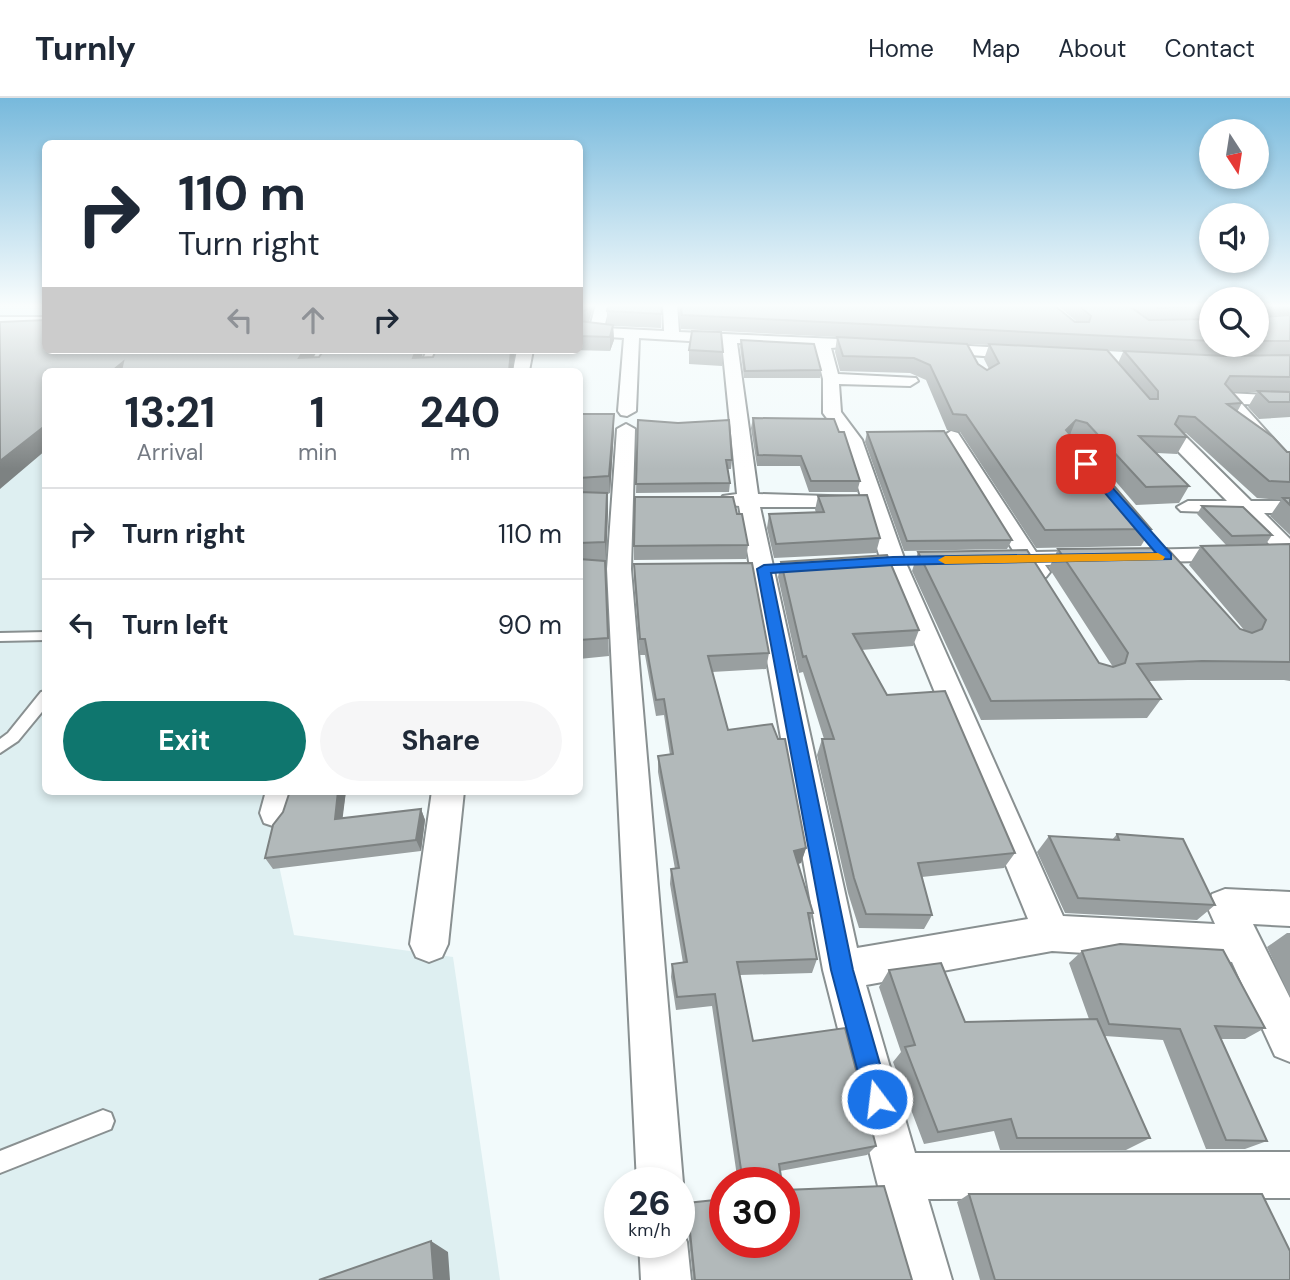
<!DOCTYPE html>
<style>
body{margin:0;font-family:"DM Sans",sans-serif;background:#f6f6f7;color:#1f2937;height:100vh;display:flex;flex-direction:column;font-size:26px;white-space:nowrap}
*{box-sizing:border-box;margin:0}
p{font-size:23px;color:#747a83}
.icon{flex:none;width:38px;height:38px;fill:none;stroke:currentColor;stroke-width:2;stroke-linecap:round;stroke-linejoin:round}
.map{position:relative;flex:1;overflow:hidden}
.side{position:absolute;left:42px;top:270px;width:541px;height:427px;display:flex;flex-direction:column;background:#fff;border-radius:10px;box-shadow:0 4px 10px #0003}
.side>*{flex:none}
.banner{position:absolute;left:42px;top:42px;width:541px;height:214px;border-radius:10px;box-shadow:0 4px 10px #0003;background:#fff;color:#1f2937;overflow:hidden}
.needle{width:46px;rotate:168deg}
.fabs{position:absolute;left:1199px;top:21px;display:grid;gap:14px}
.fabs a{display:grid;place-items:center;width:70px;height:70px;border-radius:50%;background:#fff;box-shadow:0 4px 10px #0003;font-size:35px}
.speed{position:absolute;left:604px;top:1069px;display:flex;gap:14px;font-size:35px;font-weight:700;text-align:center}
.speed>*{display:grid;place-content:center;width:91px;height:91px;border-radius:50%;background:#fff;box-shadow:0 4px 10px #0003;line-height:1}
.speed small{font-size:18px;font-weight:400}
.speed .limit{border:10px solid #d22;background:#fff;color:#111}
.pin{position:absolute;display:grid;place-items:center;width:60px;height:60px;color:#fff;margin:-30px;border-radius:14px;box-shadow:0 4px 10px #0006}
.me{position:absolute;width:77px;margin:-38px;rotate:345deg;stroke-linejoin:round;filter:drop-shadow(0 0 5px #0008)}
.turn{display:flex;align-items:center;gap:24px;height:147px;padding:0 21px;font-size:32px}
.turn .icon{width:91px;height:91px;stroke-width:2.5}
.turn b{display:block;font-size:49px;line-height:60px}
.lanes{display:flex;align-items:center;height:66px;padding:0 21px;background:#0003;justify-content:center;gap:35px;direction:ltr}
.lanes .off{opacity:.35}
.eta{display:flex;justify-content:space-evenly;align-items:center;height:119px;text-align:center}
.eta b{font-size:42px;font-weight:700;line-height:49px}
.action{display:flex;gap:14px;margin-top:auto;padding:14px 21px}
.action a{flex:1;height:80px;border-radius:42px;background:#0f766e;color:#fff;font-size:28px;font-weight:700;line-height:80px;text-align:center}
.action a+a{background:#f6f6f7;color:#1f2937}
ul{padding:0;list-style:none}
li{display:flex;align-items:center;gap:21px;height:91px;padding:0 21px;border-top:2px solid #e0e1e3}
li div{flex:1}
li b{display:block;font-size:26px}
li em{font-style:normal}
header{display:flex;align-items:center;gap:42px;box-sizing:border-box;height:98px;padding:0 35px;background:#fff;border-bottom:2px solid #e0e1e3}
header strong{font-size:33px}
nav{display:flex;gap:38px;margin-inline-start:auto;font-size:24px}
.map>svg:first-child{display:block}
.built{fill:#deeff1}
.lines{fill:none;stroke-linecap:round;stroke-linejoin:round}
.lane-casing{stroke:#899091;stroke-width:4}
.street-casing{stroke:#899091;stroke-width:4}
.lane{fill:#fff;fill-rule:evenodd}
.street{fill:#fff;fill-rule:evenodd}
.wall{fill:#999fa0;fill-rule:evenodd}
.shaded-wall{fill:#7d8282}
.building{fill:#b2b9ba;stroke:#7d8282;stroke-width:2}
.route{fill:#1a73e8;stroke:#114b97;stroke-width:2}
.slow{fill:#f59e0b}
</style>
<header>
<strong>Turnly</strong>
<nav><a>Home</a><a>Map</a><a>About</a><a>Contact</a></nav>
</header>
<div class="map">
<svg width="1290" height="1182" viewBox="0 0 1290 1182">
<rect width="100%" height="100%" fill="#f2fafb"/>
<path class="built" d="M0 206H45L46 693H263L294 837 453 859 500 1182H0Z"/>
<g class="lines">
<g class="lane-casing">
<path id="lane" d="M46 534V542L0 543V535Z
M46 593V609L18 643 0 655V641L8 635 41 594Z
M103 1012 111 1015 114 1023 111 1031 0 1075V1053Z"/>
</g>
<g class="street-casing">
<path id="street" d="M596 206H610L604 230 664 233 663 206H677L679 234 838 241 846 246 843 249 831 250 838 276 916 280 918 283 910 288 839 286 841 314 862 342 905 463 1063 818 1215 826 1207 808 1212 796 1225 791 1290 794V828L1253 826 1290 900V964L1275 958 1232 864 1052 853 866 887 915 1055 1290 1054V1100L928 1101 952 1182H902L823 872 739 408 723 406 720 402 723 398 737 396 722 245 639 240 636 313 627 318 621 317 618 313 624 240 579 237V229H590ZM737 245 815 249 823 281V315L844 343 861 399 758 396ZM863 405 881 463 1028 821 857 850 760 409H854Z
M0 219H46V227H0Z
M935 246 1023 251 1031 256 1023 261 930 254V248Z
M427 252H443L434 273H418Z
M517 252H533L529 273H513Z
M1227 295 1290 298V308L1242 306 1290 359V371L1277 369 1221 304 1218 300 1221 296Z
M626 326 635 331 631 471 683 1085 679 1095V1085H637L607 471 617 331Z
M951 333 958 335 1036 454 1091 453 1099 455 1103 460 1099 465 1045 467 1050 474 1046 479H1030L1022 468 987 466 983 461 987 456 1014 454 942 339Z
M1177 335 1184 337 1251 403H1290V415H1264L1290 441V462L1130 464 1126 459 1130 454 1138 452 1272 449 1239 415 1181 413 1177 409 1188 403H1227L1170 345 1168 341Z
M266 693H298L288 725 276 729 264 725 260 715Z
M432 693H464L448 846 442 859 429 864 416 859 410 846Z
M679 1126 687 1144 691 1182H641L639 1144H679Z"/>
</g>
<use href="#lane" class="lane"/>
<use href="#street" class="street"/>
</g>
<path class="wall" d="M579 206H594L589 224 607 227V213L661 206V230L613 228 614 242 610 253 571 252H579Z
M677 206H1027L1075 224H1077L1056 206H1211V247H1256V206H1290V319L1259 321 1248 309 1257 294H1232L1242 305 1237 314 1287 354H1290V437L1270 418 1281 402 1257 400 1186 335H1183L1187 339 1177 356 1157 355 1189 388 1179 405 1136 407 1079 341 1073 340 1151 431 1141 448 1036 450 960 334 947 332 926 282 910 275 840 273 835 254 837 239 681 231ZM967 246 989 247 984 261 989 271 987 272 978 266ZM1107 253 1123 254 1118 265Z
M741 242 821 272 820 280H744L740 249Z
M689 252 723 254 722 268 689 266Z
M579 316H614V332L610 395 608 396V413L606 462 595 463H605L609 558 579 561Z
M753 320 860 383 857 394H809L800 368H757L751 330Z
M638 322 732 362 731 371H728L730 385 729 394 636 395Z
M867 334 1012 442 1007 451 904 453 865 344Z
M818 398 880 440 876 455 774 460 767 430 769 416 816 414 815 412Z
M1202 408 1272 437 1266 446 1226 447 1197 416Z
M1290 446V583L1284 582H1188L1149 583 1161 601 1147 620 981 622 912 473 918 454 1099 565 1113 569 1049 470 1058 451 1245 533 1189 467 1201 448Z
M748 447 746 461 634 462V448Z
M781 464 919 532 913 548 861 552 887 597 1015 755 1004 770 922 779 932 817 924 831 859 830 848 795 817 657 822 641H824L803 574 799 575 778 479Z
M634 466 769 555 766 571 712 574 728 632 806 750 801 765 798 766 813 815 810 825 817 861 812 875 740 877 753 943 876 1048 867 1057 780 1073 782 1085H738L712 908 676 912 671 879 672 866 683 865 670 786 671 771H675L658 674V658L670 657 664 617 656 618 645 557H640L634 482Z
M290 693H346L342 720 421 711 425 722 421 753 273 771 265 760 283 714Z
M1117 736 1215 807 1197 822 1065 815 1037 754 1049 738 1112 742Z
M1287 835H1290V899L1267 849Z
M1082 853 1265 930 1245 941H1221L1267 1043 1245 1051H1206L1163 942 1105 938 1150 1040 1126 1052H1000L994 1033 924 1046 893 964 901 954 879 889 889 872 965 924 1089 921 1069 865Z
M969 1096 1290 1182H980L957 1104Z
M687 1105 912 1182H693L686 1112Z"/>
<path class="shaded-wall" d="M589 206H594L588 226 587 212Z
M1290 206V218L1256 223 1261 209Z
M613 227 614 242 610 253V239Z
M304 252H318L305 273 299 260Z
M416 252H424L417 273 413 260Z
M511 252H515L513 273H509Z
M123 264 128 273H112Z
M614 316V332L610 395 609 378Z
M1076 322 1069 339 1066 332Z
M46 327V352L0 391V363Z
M607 395 608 413 606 462 605 444Z
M338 693H346L341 733 335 721Z
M421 711 425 722 421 753 416 742Z
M806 750 801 765 790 768 794 753Z
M431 1143 448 1154 450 1182H434Z"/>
<path class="building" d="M579 206H589L587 212 579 213Z
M608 206H661L662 216 607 213Z
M680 206 1054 207 1075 224H1089L1091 218 1077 206H1126L1149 222 1211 221V243L682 217Z
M1151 206H1211V208L1158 210Z
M1256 206H1288L1261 209 1264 219 1290 217V243H1256Z
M46 222V252H304L299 260 319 259 324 252H416L413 260 433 259 436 252H511L509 273H121L123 264 112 273H46V327L0 363V224Z
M579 223 613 227 610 239 579 238Z
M692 233 721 234 723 254 689 252Z
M837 239 967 246 978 266 987 272 999 265 989 246 1107 252 1150 301H1158V293L1124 253 1226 258 1290 257V279L1230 278 1225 286 1242 305 1227 306 1273 339 1287 354H1290V384L1269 383 1195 319 1179 318 1175 326 1187 339 1139 338 1189 388 1146 389 1087 325 1076 322 1066 332 1151 431 1045 432 966 317 953 316 930 267 914 260 843 258Z
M741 242 814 246 821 272 745 273Z
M1258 293 1290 294V304H1269Z
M579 316H614L609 378 579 380Z
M753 320 834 321 839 334H844L860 383H811L801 358 758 357Z
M638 322 678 325 729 322 732 362H726L730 385 636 386Z
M944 333 1012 442 907 443 867 334Z
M579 394 607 395 605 444 579 445Z
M867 397 880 440 776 446 769 416 824 414 818 398Z
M635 399H733L737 416H742L748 447 634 448Z
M1283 400H1290V407Z
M1202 408 1243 409 1272 437 1232 438Z
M1290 446V564L1202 563 1137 566 1161 601 991 603 918 454 1027 452 1099 565 1113 569 1125 565 1128 555 1058 451 1167 450 1240 531 1252 535 1262 531 1266 522 1201 448Z
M887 457 919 532 853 536 887 597 945 593 1015 755 918 765 932 817 866 816 854 780 822 641H834L806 558 803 559 781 464Z
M579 461 605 463 608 540 579 542Z
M752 465 769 555 708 558 728 632 772 626 778 641H785L806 750 794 753 813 815H808L817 861 737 864 753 943 845 930 876 1048 779 1066 782 1085H743L715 896 677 899 672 866 687 864 671 771 679 770 658 658 673 656 664 601 656 602 645 541H640L634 466Z
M290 693H338L335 721 421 711 416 742 265 760 273 727 283 714Z
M1117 736 1183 741 1215 807 1078 800 1049 738 1119 742Z
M1120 846 1223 852 1265 930 1215 928 1267 1043 1226 1042 1180 931 1109 926 1082 853Z
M941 865 965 924 1097 921 1150 1040H1017L1011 1021 938 1034 905 949 915 947 889 872Z
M884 1088 912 1182H695L687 1105 724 1101V1144H784V1092Z
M969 1096H1262L1290 1153V1182H995Z
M431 1143 434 1182H319Z"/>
<linearGradient id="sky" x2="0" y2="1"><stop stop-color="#77b9dc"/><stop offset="0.56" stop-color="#f9fdfd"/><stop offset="1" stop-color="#f9fdfd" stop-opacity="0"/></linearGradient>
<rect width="1290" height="371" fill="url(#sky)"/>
<path class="route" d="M1082 363H1089L1171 456V461L893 467 771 475 853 872 890 1001 886 1010 877 1013 869 1010 865 1001 831 872 757 471 764 467 893 459 1156 455 1082 368Z"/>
<path class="slow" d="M1158 455 1165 459 1163 462 945 466 938 462 945 458Z"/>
</svg>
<div class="fabs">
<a><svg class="needle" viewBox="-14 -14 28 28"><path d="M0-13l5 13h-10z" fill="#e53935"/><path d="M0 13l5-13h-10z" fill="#747a83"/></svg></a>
<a><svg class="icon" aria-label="sound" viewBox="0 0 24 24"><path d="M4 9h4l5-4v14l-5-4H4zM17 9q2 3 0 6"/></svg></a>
<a><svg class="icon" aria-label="search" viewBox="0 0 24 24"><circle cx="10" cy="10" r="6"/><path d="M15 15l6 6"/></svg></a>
</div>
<div class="speed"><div>26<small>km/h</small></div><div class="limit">30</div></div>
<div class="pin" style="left:1086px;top:366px;background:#d93025"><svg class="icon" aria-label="arrive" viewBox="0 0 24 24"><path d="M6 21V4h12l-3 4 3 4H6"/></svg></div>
<svg class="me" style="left:877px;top:1001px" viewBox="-20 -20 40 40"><circle r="17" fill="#1a73e8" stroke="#fff" stroke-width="3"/><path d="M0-11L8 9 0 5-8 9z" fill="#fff"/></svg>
<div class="banner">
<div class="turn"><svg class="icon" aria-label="right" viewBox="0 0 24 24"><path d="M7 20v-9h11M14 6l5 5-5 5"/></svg><div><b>110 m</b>Turn right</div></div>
<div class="lanes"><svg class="icon off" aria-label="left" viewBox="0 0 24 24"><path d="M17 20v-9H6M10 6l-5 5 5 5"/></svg><svg class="icon off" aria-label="ahead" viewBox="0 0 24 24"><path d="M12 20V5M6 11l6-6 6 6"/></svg><svg class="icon" aria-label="right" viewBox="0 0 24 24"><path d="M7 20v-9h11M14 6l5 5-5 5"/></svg></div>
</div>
<section class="side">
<div class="eta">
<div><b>13:21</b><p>Arrival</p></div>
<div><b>1</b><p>min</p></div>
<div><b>240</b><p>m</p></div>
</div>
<ul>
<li><svg class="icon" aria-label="right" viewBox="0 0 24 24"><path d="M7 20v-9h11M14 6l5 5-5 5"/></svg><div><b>Turn right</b></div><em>110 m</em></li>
<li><svg class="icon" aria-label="left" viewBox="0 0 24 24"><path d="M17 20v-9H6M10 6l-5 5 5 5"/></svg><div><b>Turn left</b></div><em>90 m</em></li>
</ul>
<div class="action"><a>Exit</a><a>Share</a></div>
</section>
</div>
